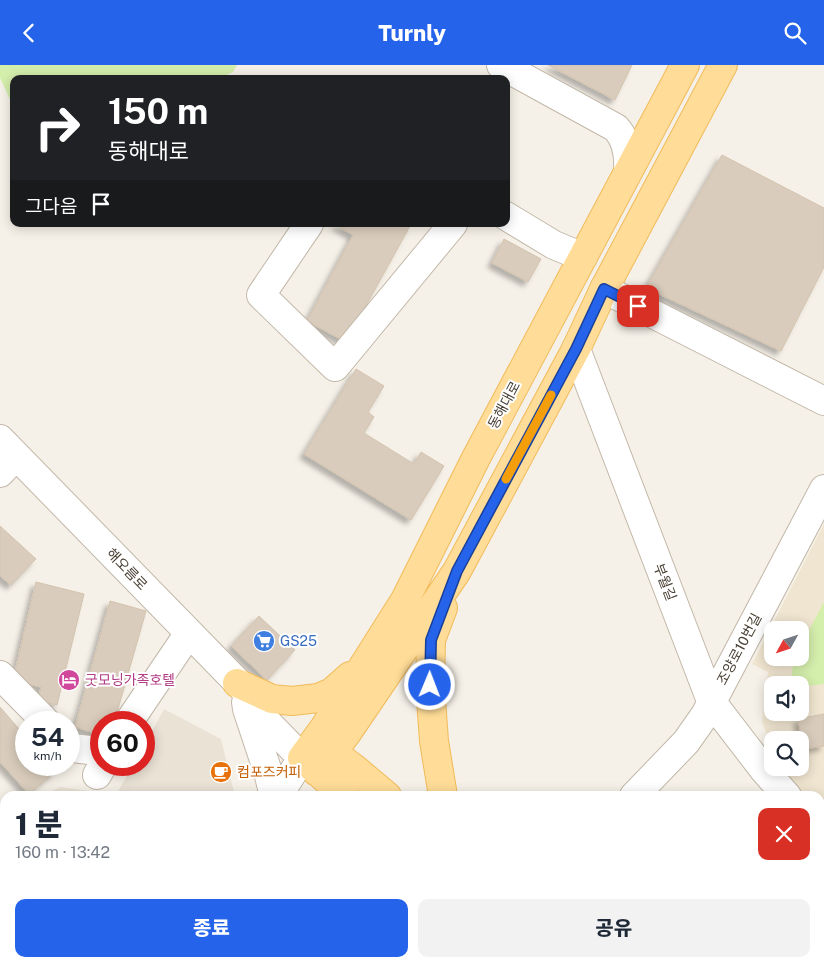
<!DOCTYPE html>
<html lang="ko">
<meta charset="utf-8">
<style>
body{margin:0;font-family:"Public Sans","Noto Sans KR",sans-serif;background:#f2f2f3;color:#1f2937;height:100vh;display:flex;flex-direction:column;font-size:19px;white-space:nowrap}
*{box-sizing:border-box;margin:0}
p{font-size:16px;color:#747a83}
.icon{flex:none;width:28px;height:28px;fill:none;stroke:currentColor;stroke-width:2;stroke-linecap:round;stroke-linejoin:round}
.map{position:relative;flex:1;overflow:hidden}
.panel{position:absolute;left:0px;top:726px;width:825px;height:176px;display:flex;flex-direction:column;background:#fff;border-radius:15px 15px 0 0;box-shadow:0 2px 12px #0003}
.panel>*{flex:none}
.guide{position:absolute;left:10px;top:10px;width:500px;height:152px;border-radius:10px;box-shadow:0 2px 12px #0003;background:#202124;color:#fff;overflow:hidden}
.needle{width:32px;rotate:230deg}
.controls{position:absolute;left:764px;top:556px;display:grid;gap:10px}
.controls a{display:grid;place-items:center;width:45px;height:45px;border-radius:10px;background:#fff;box-shadow:0 2px 12px #0003;font-size:25px}
.speed{position:absolute;left:15px;top:646px;display:flex;gap:10px;font-size:25px;font-weight:700;text-align:center}
.speed>*{display:grid;place-content:center;width:65px;height:65px;border-radius:50%;background:#fff;box-shadow:0 2px 12px #0003;line-height:1}
.speed small{font-size:12px;font-weight:400}
.speed .limit{border:8px solid #d22;background:#fff;color:#111}
.pin{position:absolute;display:grid;place-items:center;width:42px;height:42px;color:#fff;margin:-21px;border-radius:10px;box-shadow:0 2px 8px #0006}
.me{position:absolute;width:55px;margin:-28px;rotate:1deg;stroke-linejoin:round;filter:drop-shadow(0 0 4px #0008)}
.turn{display:flex;align-items:center;gap:18px;height:105px;padding:0 15px;font-size:22px}
.turn .icon{width:65px;height:65px;stroke-width:2.5}
.turn b{display:block;font-size:35px;line-height:42px}
.then{display:flex;align-items:center;height:48px;padding:0 15px;background:#0003;gap:10px;font-size:19px}
.round{display:grid;place-items:center;flex:none;width:52px;height:52px;border-radius:10px;background:#f2f2f3}
.overview{display:flex;align-items:center;justify-content:space-between;height:85px;padding:0 15px}
h1{font-size:30px;font-weight:800;line-height:38px}
.cta{display:flex;gap:10px;margin-top:auto;padding:10px 15px}
.cta a{flex:1;height:58px;border-radius:10px;background:#2563eb;color:#fff;font-size:20px;font-weight:800;line-height:58px;text-align:center}
.cta a+a{background:#f2f2f3;color:#1f2937}
header{display:flex;justify-content:space-between;align-items:center;height:65px;padding:0 15px;background:#2563eb;color:#fff;font-size:22px;font-weight:800}
.map>svg:first-child{display:block}
.residential{fill:#eae2d5}
.education{fill:#f0e5d0;fill-rule:evenodd}
.green{fill:#d4eeac}
.parking{fill:#e6e3e0}
.building{fill:#d9ccbc;stroke:#d4c3ae;filter:url(#shadow)}
.lines{fill:none;stroke-linecap:round;stroke-linejoin:round}
.minor-casing{stroke:#c2b8a9;stroke-width:30}
.major-casing{stroke:#f1bb5a;stroke-width:30}
.minor{stroke:#fff;stroke-width:28}
.major{stroke:#ffdc97;stroke-width:28}
.route-casing{stroke:#184099;stroke-width:12}
.route{stroke:#2563eb;stroke-width:9}
.slow{stroke:#f59e0b;stroke-width:9}
.labels{text-anchor:middle;stroke-width:4;stroke-linejoin:round;paint-order:stroke}
.street-label{font-size:14px;fill:#4a4135;stroke:#fff}
.shop-label{font-size:14px;fill:#366cbe;stroke:#fff;text-anchor:start}
.hotel-label{font-size:14px;fill:#b23c85;stroke:#fff;text-anchor:start}
.food-label{font-size:14px;fill:#c56008;stroke:#fff;text-anchor:start}
</style>
<header><svg class="icon" aria-label="back" viewBox="0 0 24 24"><path d="M15 5l-7 7 7 7"/></svg>Turnly<svg class="icon" aria-label="search" viewBox="0 0 24 24"><circle cx="10" cy="10" r="6"/><path d="M15 15l6 6"/></svg></header>
<div class="map">
<svg width="824" height="902" viewBox="0 0 824 902">
<defs>
<filter id="shadow"><feDropShadow dx="-4.5" dy="4.5" stdDeviation="2.5" flood-color="#0004"/></filter>
</defs>
<rect width="100%" height="100%" fill="#f6f1e8"/>
<path class="residential" d="M164 644 221 674 235 731H42L60 722 116 730 133 700H144V681Z
M0 739 5 741V841L0 838Z"/>
<path class="education" d="M824 459V737L820 738V731H793L781 703 800 702V675H772V682L762 657 768 607 752 599ZM772 565H800V592H772ZM772 620H800V648H772Z"/>
<path class="green" d="M0 0H237L233 7 218 14H14V43L0 13Z
M824 537V619L800 622V620H790L794 594 795 593 800 592V582Z"/>
<path class="parking" d="M231 898H358L363 902H228Z"/>
<path class="building" d="M548 0H632L615 35Z
M722 90 824 143V202L781 286 646 223Z
M336 159H411L346 277 307 256 353 170 336 160Z
M504 174 541 194 528 217 492 198Z
M356 304 384 321 368 347 374 352 364 368 414 399 421 387 444 401 411 455 304 389Z
M0 461 36 494 11 520 0 511Z
M36 517 84 529 57 640 38 636 41 622 13 615Z
M110 536 146 546 114 658H101V670L75 662Z
M259 551 295 585 267 615 231 581Z
M0 642 26 672V700H51L56 706 29 729 0 697Z
M824 649V681L804 684 798 654Z
M360 898H387L392 902H365Z
M387 898H448L452 902H392Z"/>
<g class="lines">
<g class="minor-casing">
<path id="minor" d="M501 0 616 63C627 75 629 90 628 106
M506 151 554 180 583 192
M309 159 261 230 335 302 453 159
M604 224 824 336
M576 284 711 636 764 705 787 731
M0 374 245 625 253 635 263 653 302 693 278 731
M0 408 16 391
M0 610 47 658
M246 637 247 644 268 707 274 731
M128 658 189 568
M69 680 72 683 98 686 101 683
M97 710 103 700
M634 731 686 677 705 650 824 424
M820 764 824 767
M0 862 5 865
M152 898 161 902
M190 902 193 898"/>
</g>
<g class="major-casing">
<path id="major" d="M443 543 431 575 430 620 434 676 443 731
M237 618 272 634 292 636 318 633 332 627 350 611
M319 677 355 704 387 731
M317 707 347 668 457 506 576 284 604 224 723 0
M345 731 302 693 324 663 405 535 476 393 685 0
M520 898 525 902
M561 898 567 902"/>
</g>
<use href="#minor" class="minor"/>
<use href="#major" class="major"/>
</g>
<g class="lines">
<g class="route-casing">
<path id="route" d="M430 620 431 575 457 506 576 284 604 224 638 241"/>
</g>
<use href="#route" class="route"/>
<path class="slow" d="M506 414 551 330"/>
</g>
<defs>
<g id="supermarket-disc" transform="scale(1.125)"><circle r="9.5" fill="#3f7fe0" stroke="#fff"/><path d="M-6-5.5h2.5l.6 2H6L4.5 2H-2.5L-4.4-4H-6ZM-1.5 3.2a1.3 1.3 0 1 0 .1 0ZM3 3.2a1.3 1.3 0 1 0 .1 0Z" fill="#fff"/></g>
<g id="hotel-disc" transform="scale(1.125)"><circle r="9.5" fill="#d1479c" stroke="#fff"/><path d="M-6-4.5h1.5V1H6V5H4.5V3h-9V5H-6ZM-4 0a1.8 1.8 0 1 1 3.6 0ZM.5 0V-2.5h3Q6-2.5 6 0Z" fill="#fff"/></g>
<g id="cafe-disc" transform="scale(1.125)"><circle r="9.5" fill="#e8710a" stroke="#fff"/><path d="M-5.5-4.5H6V0H3Q3 3.5 0 3.5H-2.5Q-5.5 3.5-5.5 0ZM3-3.2v2h1.7v-2ZM-6 4.5H4V6H-6Z" fill="#fff"/></g>
</defs>
<g fill-rule="evenodd">
<use href="#supermarket-disc" x="264" y="576"/>
<use href="#hotel-disc" x="69" y="615"/>
<use href="#cafe-disc" x="221" y="707"/>
</g>
<g class="labels">
<g class="street-label">
<text transform="translate(504 340) rotate(-62)" y="5">동해대로</text>
<text transform="translate(127 504) rotate(46)" y="5">해오름로</text>
<text transform="translate(665 517) rotate(69)" y="5">부월길</text>
<text transform="translate(739 584) rotate(-62)" y="5">조양로10번길</text>
</g>
<g class="shop-label">
<text x="280" y="581">GS25</text>
</g>
<g class="hotel-label">
<text x="85" y="620">굿모닝가족호텔</text>
</g>
<g class="food-label">
<text x="237" y="712">컴포즈커피</text>
</g>
</g>
</svg>
<div class="controls">
<a><svg class="needle" viewBox="-14 -14 28 28"><path d="M0-13l5 13h-10z" fill="#e53935"/><path d="M0 13l5-13h-10z" fill="#747a83"/></svg></a>
<a><svg class="icon" aria-label="sound" viewBox="0 0 24 24"><path d="M4 9h4l5-4v14l-5-4H4zM17 9q2 3 0 6"/></svg></a>
<a><svg class="icon" aria-label="search" viewBox="0 0 24 24"><circle cx="10" cy="10" r="6"/><path d="M15 15l6 6"/></svg></a>
</div>
<div class="speed"><div>54<small>km/h</small></div><div class="limit">60</div></div>
<div class="pin" style="left:638px;top:241px;background:#d93025"><svg class="icon" aria-label="arrive" viewBox="0 0 24 24"><path d="M6 21V4h12l-3 4 3 4H6"/></svg></div>
<svg class="me" style="left:430px;top:620px" viewBox="-20 -20 40 40"><circle r="17" fill="#2563eb" stroke="#fff" stroke-width="3"/><path d="M0-11L8 9 0 5-8 9z" fill="#fff"/></svg>
<div class="guide">
<div class="turn"><svg class="icon" aria-label="right" viewBox="0 0 24 24"><path d="M7 20v-9h11M14 6l5 5-5 5"/></svg><div><b>150 m</b>동해대로</div></div>
<div class="then">그다음<svg class="icon" aria-label="arrive" viewBox="0 0 24 24"><path d="M6 21V4h12l-3 4 3 4H6"/></svg></div>
</div>
<section class="panel">
<div class="overview"><div><h1>1 분</h1><p>160 m · 13:42</p></div><a class="round" style="background:#d93025;color:#fff"><svg class="icon" aria-label="close" viewBox="0 0 24 24"><path d="M6 6l12 12M18 6L6 18"/></svg></a></div>
<div class="cta"><a>종료</a><a>공유</a></div>
</section>
</div>
